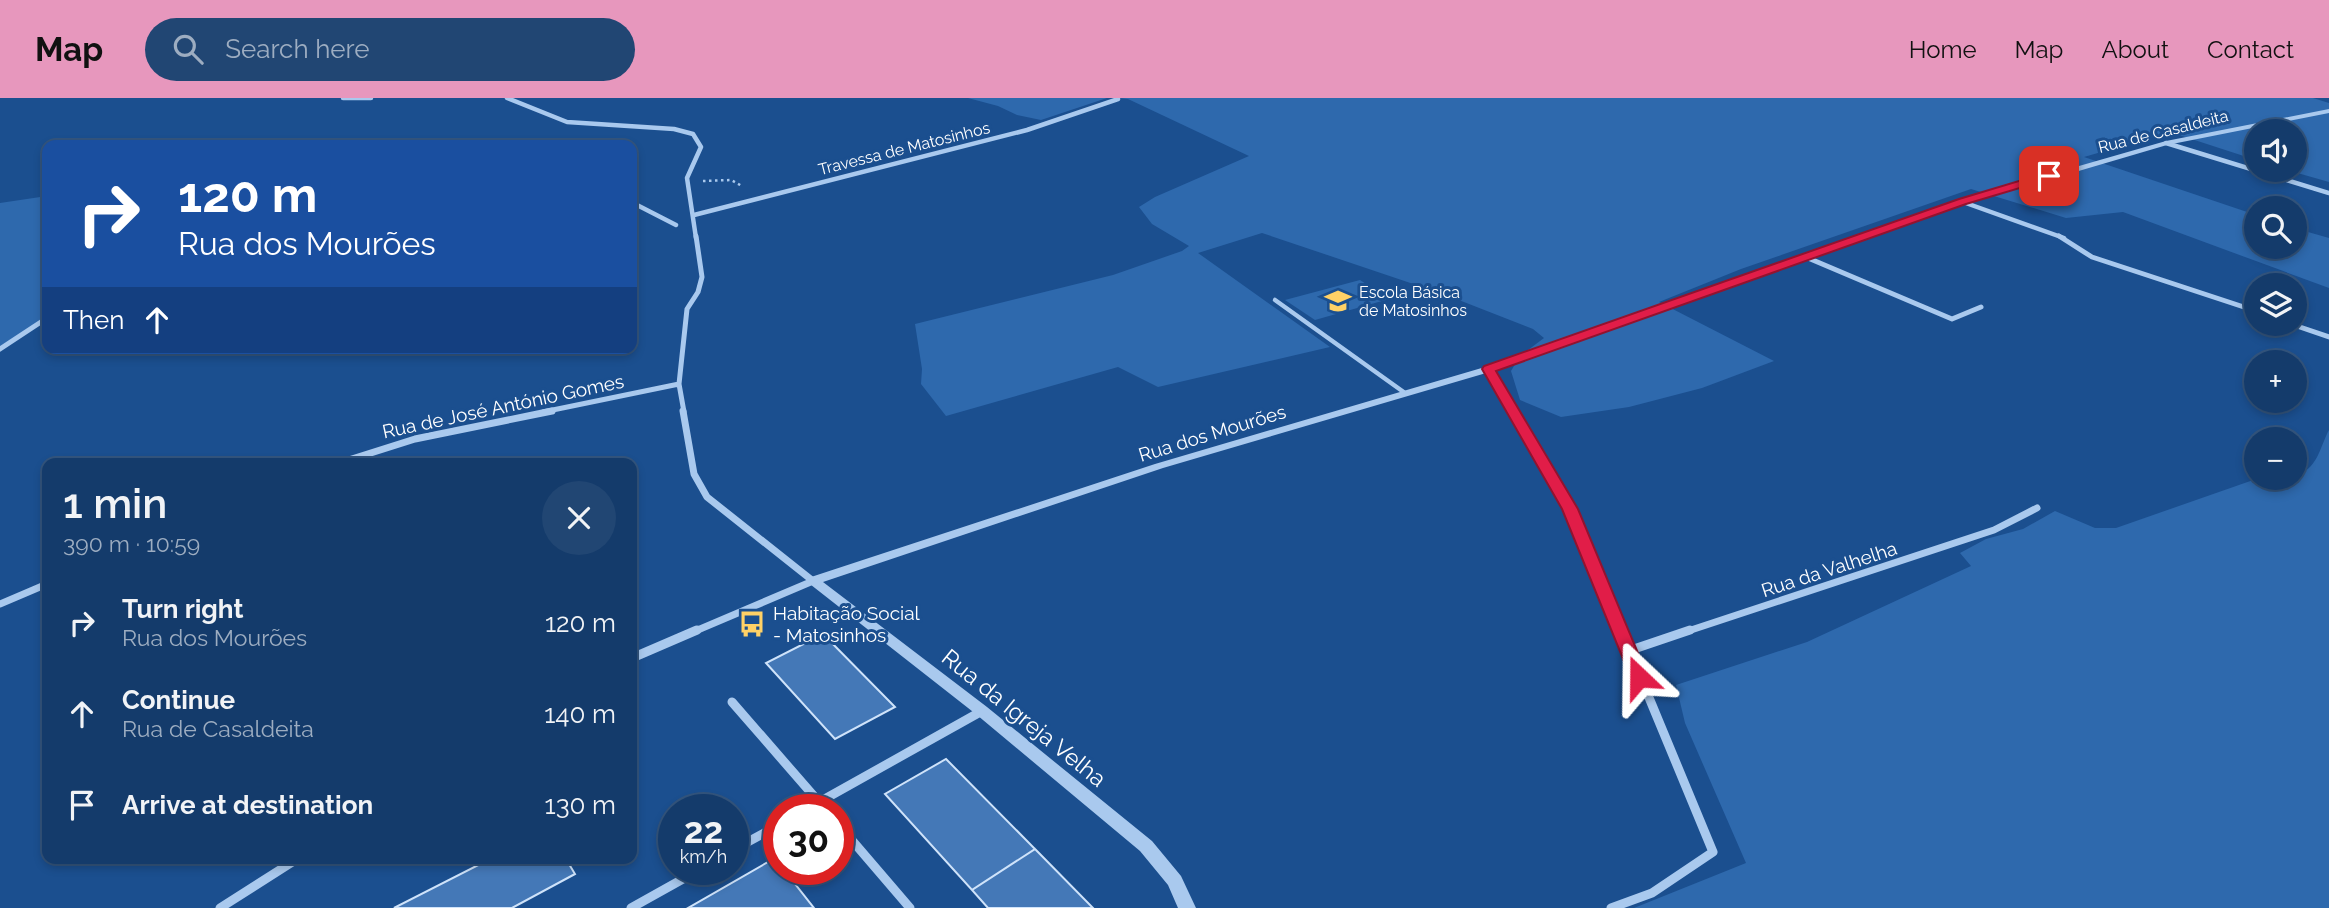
<!DOCTYPE html>
<meta charset="utf-8">
<style>
body{margin:0;font-family:Raleway,sans-serif;background:#214673;color:#f1f3f6;height:100vh;display:flex;flex-direction:column;font-size:26px;white-space:nowrap}
*{box-sizing:border-box;margin:0}
p{font-size:23px;color:#9dadc1}
.icon{flex:none;width:38px;height:38px;fill:none;stroke:currentColor;stroke-width:2;stroke-linecap:round;stroke-linejoin:round}
.map{position:relative;flex:1;overflow:hidden}
.details{position:absolute;left:42px;top:360px;width:595px;height:406px;display:flex;flex-direction:column;background:#143b6b;border-radius:14px;box-shadow:0 4px 10px #0003,0 0 0 2px #33557e}
.details>*{flex:none}
.guide{position:absolute;left:42px;top:42px;width:595px;height:214px;border-radius:14px;box-shadow:0 4px 10px #0003,0 0 0 2px #33557e;background:#1a4fa0;color:#fff;overflow:hidden}
.controls{position:absolute;left:2244px;top:21px;display:grid;gap:14px}
.controls a{display:grid;place-items:center;width:63px;height:63px;border-radius:50%;background:#143b6b;box-shadow:0 4px 10px #0003,0 0 0 2px #33557e;font-size:35px}
.speed{position:absolute;left:658px;top:696px;display:flex;gap:14px;font-size:35px;font-weight:700;text-align:center}
.speed>*{display:grid;place-content:center;width:91px;height:91px;border-radius:50%;background:#143b6b;box-shadow:0 4px 10px #0003,0 0 0 2px #33557e;line-height:1}
.speed small{font-size:18px;font-weight:400}
.speed .limit{border:10px solid #d22;background:#fff;color:#111}
.pin{position:absolute;display:grid;place-items:center;width:60px;height:60px;color:#fff;margin:-30px;border-radius:14px;box-shadow:0 4px 10px #0006}
.me{position:absolute;width:77px;margin:-38px;rotate:337deg;stroke-linejoin:round;filter:drop-shadow(0 0 5px #0008)}
.turn{display:flex;align-items:center;gap:24px;height:147px;padding:0 21px;font-size:32px}
.turn .icon{width:91px;height:91px;stroke-width:2.5}
.turn b{display:block;font-size:49px;line-height:60px}
.then{display:flex;align-items:center;height:66px;padding:0 21px;background:#0003;gap:14px;font-size:26px}
.round{display:grid;place-items:center;flex:none;width:74px;height:74px;border-radius:37px;background:#214673}
.summary{display:flex;align-items:center;justify-content:space-between;height:119px;padding:0 21px}
h1{font-size:42px;font-weight:600;line-height:52px}
ul{padding:0;list-style:none}
li{display:flex;align-items:center;gap:21px;height:91px;padding:0 21px}
li div{flex:1}
li b{display:block;font-size:26px}
li em{font-style:normal}
header{display:flex;align-items:center;gap:42px;box-sizing:border-box;height:98px;padding:0 35px;background:#e797bd;color:#111}
header strong{font-size:33px}
nav{display:flex;gap:38px;margin-inline-start:auto;font-size:24px}
.search{width:490px;height:63px;background:#214673;display:flex;align-items:center;gap:18px;box-sizing:border-box;padding:0 24px;border-radius:38px;color:#9dadc1;font-size:26px}
.map>svg:first-child{display:block}
.green{fill:#2e69ad}
.building{fill:#4478b7;stroke:#cfe3fa;stroke-width:2}
.lines{fill:none;stroke-linecap:round;stroke-linejoin:round}
.path{stroke:#a9c9ee;stroke-width:2.5;stroke-dasharray:2.5 3.5;stroke-linecap:butt}
.service{stroke:#a9c9ee;stroke-width:4.5}
.minor-far3{stroke:#a9c9ee;stroke-width:4.5}
.minor-far2{stroke:#a9c9ee;stroke-width:5}
.minor-far1{stroke:#a9c9ee;stroke-width:7}
.minor{stroke:#a9c9ee;stroke-width:9}
.tertiary{fill:#a9c9ee;fill-rule:evenodd}
.route{fill:#e11d48;stroke:#92132f;stroke-width:2}
.labels{text-anchor:middle;stroke-width:6;stroke-linejoin:round;paint-order:stroke}
.far-street-label{font-size:16px;fill:#fff;stroke:#1b4f8f}
.far-poi-label{font-size:16px;fill:#fff;stroke:#1b4f8f;text-anchor:start}
.street-label{font-size:19px;fill:#fff;stroke:#1b4f8f}
.poi-label{font-size:19px;fill:#fff;stroke:#1b4f8f;text-anchor:start}
.near-street-label{font-size:23px;fill:#fff;stroke:#1b4f8f}
</style>
<header>
<strong>Map</strong>
<div class="search"><svg class="icon" aria-label="search" viewBox="0 0 24 24"><circle cx="10" cy="10" r="6"/><path d="M15 15l6 6"/></svg>Search here</div>
<nav><a>Home</a><a>Map</a><a>About</a><a>Contact</a></nav>
</header>
<div class="map">
<svg width="2329" height="810" viewBox="0 0 2329 810">
<rect width="100%" height="100%" fill="#1b4f8f"/>
<path class="green" d="M968 0H1107L1041 22 1017 17 998 8Z
M1118 0H2313L2329 5V84L2287 72H2294V33H2256V62L2170 34 2084 59 2256 117V149H2294V130L2329 140V190L2123 114 2066 120 1971 91 1741 171 1659 204 1774 263 1702 290 1629 309 1561 319 1520 302 1511 273 1520 258 1544 240 1533 231 1446 197 1262 135 1198 155 1330 249 1158 289 1118 269 946 318 921 286 922 271 915 226 1113 177 1182 153 1189 148 1152 126 1139 109 1155 99 1249 58 1128 1Z
M47 98V220L0 248V105Z
M1360 182 1389 201 1315 222 1285 202Z
M2329 332V810H1634L1746 765 1685 625 1676 587 1807 544 1971 468 1960 455 1986 441 2023 431 2055 413 2095 430H2116L2259 380H2294V376C2317 375 2320 348 2329 332Z"/>
<path class="building" d="M823 536 895 609 835 641 766 565Z
M946 661 1035 751 972 792 885 696Z
M1035 751 1093 810H988L972 792Z
M775 760 779 765V772H784L814 810H688Z
M490 761H566L575 776 512 810H394Z"/>
<g class="lines">
<path class="path" d="M703 83 731 82 742 88"/>
<path class="service" d="M1275 202 1405 295"/>
<path class="minor-far3" d="M343 0H371
M507 0 567 24 674 31 693 36 701 49 687 80 696 140
M2166 45 2329 95
M1963 104 2064 140
M632 109 637 107 676 127
M694 117 1027 32 1118 1"/>
<path class="minor-far2" d="M2059 138 2092 159 2256 213
M1808 160 1952 221 1981 209
M2291 226 2329 239
M0 251 47 220
M1489 271 1514 314
M543 314 679 286
M684 314 679 286 687 211 698 194 702 179 696 138"/>
<path class="minor-far1" d="M683 313 694 376 707 399 813 483 693 534
M1513 313 1570 411 1621 534
M336 366 415 341 552 313
M0 506 47 486
M1685 534 1994 432 2037 410"/>
<path class="minor" d="M1628 553 1690 532
M632 560 697 532
M732 604 826 712
M805 712 982 613
M838 726 910 810
M733 752 779 727
M220 810 297 761
M631 810 699 772
M1611 810 1652 795 1713 754 1621 532"/>
<path class="tertiary" d="M2329 11V15L2167 47 1966 106 1493 273 1163 370 823 484 987 609 1152 743 1181 778 1196 810H1178L1168 787 1140 753 977 617 806 483 808 480 1155 366 1485 269 1960 102 2166 43Z"/>
</g>
<path class="route" d="M2049 74 2053 75V80L1966 106 1496 273 1578 411 1648 579 1645 583H1632L1562 411 1482 271 1484 268 1959 101Z"/>
<defs>
<g id="school-bare" transform="scale(2.1)"><path d="M0-5L7-2L0 1L-7-2ZM-4 1L0 2.5L4 1V4Q0 6-4 4Z" fill="#ffd166" stroke="#1b4f8f" stroke-width="2.5" paint-order="stroke"/></g>
<g id="bus-bare" transform="scale(2.1)"><path d="M-5-6H5V4H4V6H2V4H-2V6H-4V4H-5ZM-3.5-4V0h7V-4ZM-3.5 1.2v1.5H-2V1.2ZM2 1.2v1.5H3.5V1.2Z" fill="#ffd166" stroke="#1b4f8f" stroke-width="2.5" paint-order="stroke"/></g>
</defs>
<g fill-rule="evenodd">
<use href="#school-bare" x="1338" y="203"/>
<use href="#bus-bare" x="752" y="526"/>
</g>
<g class="labels">
<g class="far-street-label">
<text transform="translate(2163 33) rotate(-14)" y="6">Rua de Casaldeita</text>
<text transform="translate(904 50) rotate(-14)" y="6">Travessa de Matosinhos</text>
</g>
<g class="far-poi-label">
<text x="1359" y="200">Escola Básica<tspan x="1359" dy="18">de Matosinhos</tspan></text>
</g>
<g class="street-label">
<text transform="translate(503 308) rotate(-12)" y="7">Rua de José António Gomes</text>
<text transform="translate(1212 335) rotate(-17)" y="7">Rua dos Mourões</text>
<text transform="translate(1829 471) rotate(-18)" y="7">Rua da Valhelha</text>
</g>
<g class="poi-label">
<text x="773" y="522">Habitação Social<tspan x="773" dy="22">- Matosinhos</tspan></text>
</g>
<g class="near-street-label">
<text transform="translate(1024 620) rotate(39)" y="8">Rua da Igreja Velha</text>
</g>
</g>
</svg>
<div class="controls">
<a><svg class="icon" aria-label="sound" viewBox="0 0 24 24"><path d="M4 9h4l5-4v14l-5-4H4zM17 9q2 3 0 6"/></svg></a>
<a><svg class="icon" aria-label="search" viewBox="0 0 24 24"><circle cx="10" cy="10" r="6"/><path d="M15 15l6 6"/></svg></a>
<a><svg class="icon" aria-label="layers" viewBox="0 0 24 24"><path d="M12 4l9 5-9 5-9-5zM3 14l9 5 9-5"/></svg></a>
<a>+</a>
<a>−</a>
</div>
<div class="speed"><div>22<small>km/h</small></div><div class="limit">30</div></div>
<div class="pin" style="left:2049px;top:78px;background:#d93025"><svg class="icon" aria-label="arrive" viewBox="0 0 24 24"><path d="M6 21V4h12l-3 4 3 4H6"/></svg></div>
<svg class="me" style="left:1639px;top:579px" viewBox="-20 -20 40 40"><path d="M0-17L14 15 0 8-14 15z" fill="#e11d48" stroke="#fff" stroke-width="4"/></svg>
<div class="guide">
<div class="turn"><svg class="icon" aria-label="right" viewBox="0 0 24 24"><path d="M7 20v-9h11M14 6l5 5-5 5"/></svg><div><b>120 m</b>Rua dos Mourões</div></div>
<div class="then">Then<svg class="icon" aria-label="ahead" viewBox="0 0 24 24"><path d="M12 20V5M6 11l6-6 6 6"/></svg></div>
</div>
<section class="details">
<div class="summary"><div><h1>1 min</h1><p>390 m · 10:59</p></div><a class="round"><svg class="icon" aria-label="close" viewBox="0 0 24 24"><path d="M6 6l12 12M18 6L6 18"/></svg></a></div>
<ul>
<li><svg class="icon" aria-label="right" viewBox="0 0 24 24"><path d="M7 20v-9h11M14 6l5 5-5 5"/></svg><div><b>Turn right</b><p>Rua dos Mourões</p></div><em>120 m</em></li>
<li><svg class="icon" aria-label="ahead" viewBox="0 0 24 24"><path d="M12 20V5M6 11l6-6 6 6"/></svg><div><b>Continue</b><p>Rua de Casaldeita</p></div><em>140 m</em></li>
<li><svg class="icon" aria-label="arrive" viewBox="0 0 24 24"><path d="M6 21V4h12l-3 4 3 4H6"/></svg><div><b>Arrive at destination</b></div><em>130 m</em></li>
</ul>
</section>
</div>
